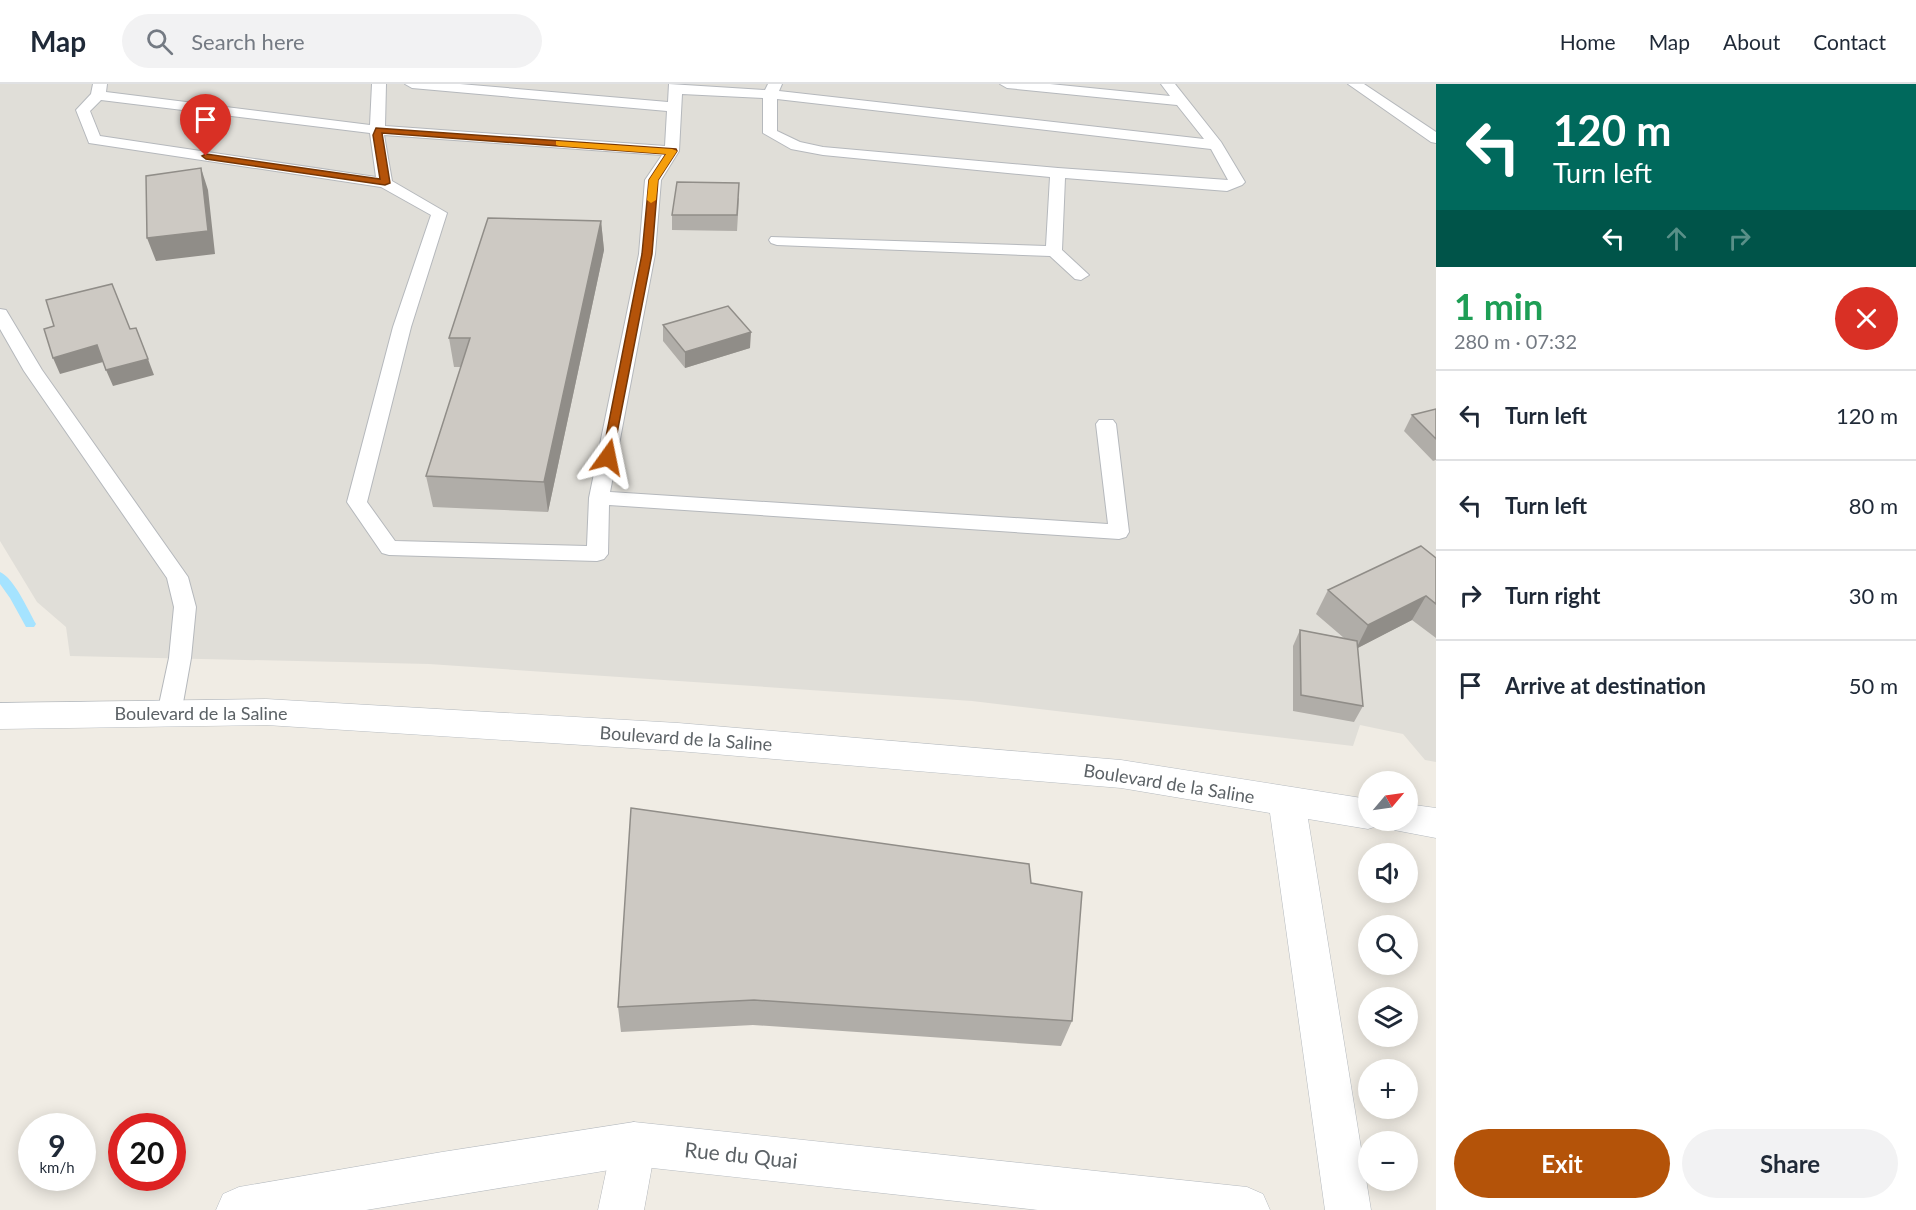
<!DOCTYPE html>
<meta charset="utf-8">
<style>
body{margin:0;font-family:Lato,sans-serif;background:#f2f2f3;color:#1f2937;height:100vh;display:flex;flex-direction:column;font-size:22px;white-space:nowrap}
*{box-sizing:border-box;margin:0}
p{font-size:20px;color:#747a83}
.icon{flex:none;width:33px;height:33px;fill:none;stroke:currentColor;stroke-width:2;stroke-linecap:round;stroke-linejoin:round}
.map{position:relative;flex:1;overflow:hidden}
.panel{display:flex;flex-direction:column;background:#fff;width:480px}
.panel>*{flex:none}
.banner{background:#00695c;color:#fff;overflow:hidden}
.needle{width:39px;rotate:61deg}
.buttons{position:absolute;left:1358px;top:687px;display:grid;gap:12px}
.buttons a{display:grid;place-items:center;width:60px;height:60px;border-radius:50%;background:#fff;box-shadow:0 3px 15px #0003;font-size:30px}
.speed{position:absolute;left:18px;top:1029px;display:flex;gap:12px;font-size:30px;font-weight:700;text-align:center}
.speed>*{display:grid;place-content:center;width:78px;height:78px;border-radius:50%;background:#fff;box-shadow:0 3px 15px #0003;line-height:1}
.speed small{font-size:15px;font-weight:400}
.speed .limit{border:9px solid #d22;background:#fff;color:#111}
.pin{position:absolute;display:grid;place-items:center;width:51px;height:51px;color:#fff;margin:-62px -26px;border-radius:50% 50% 50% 0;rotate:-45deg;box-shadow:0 0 6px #0007}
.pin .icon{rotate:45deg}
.me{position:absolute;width:66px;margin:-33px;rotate:12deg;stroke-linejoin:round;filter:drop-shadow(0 0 4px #0008)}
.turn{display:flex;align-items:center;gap:21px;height:126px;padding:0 18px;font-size:27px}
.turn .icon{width:78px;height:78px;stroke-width:2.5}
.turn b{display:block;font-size:42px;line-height:51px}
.lanes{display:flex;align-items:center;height:57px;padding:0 18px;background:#0003;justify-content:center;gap:30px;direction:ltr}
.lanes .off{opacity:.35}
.round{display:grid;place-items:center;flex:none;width:63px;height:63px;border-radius:32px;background:#f2f2f3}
.head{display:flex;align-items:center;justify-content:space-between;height:102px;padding:0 18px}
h1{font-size:36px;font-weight:700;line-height:45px;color:#1e9e55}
.button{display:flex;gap:12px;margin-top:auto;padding:12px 18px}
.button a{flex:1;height:69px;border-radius:36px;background:#b45309;color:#fff;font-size:24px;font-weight:700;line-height:69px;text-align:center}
.button a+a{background:#f2f2f3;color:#1f2937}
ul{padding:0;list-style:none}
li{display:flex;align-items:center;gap:18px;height:90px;padding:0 18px;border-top:2px solid #e0e1e3}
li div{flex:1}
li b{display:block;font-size:22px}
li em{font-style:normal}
header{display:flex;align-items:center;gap:36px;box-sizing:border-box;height:84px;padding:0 30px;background:#fff;border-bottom:2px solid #e0e1e3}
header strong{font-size:28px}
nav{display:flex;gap:33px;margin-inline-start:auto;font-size:21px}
.search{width:420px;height:54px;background:#f2f2f3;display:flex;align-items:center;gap:15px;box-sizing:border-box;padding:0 21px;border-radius:33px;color:#747a83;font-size:22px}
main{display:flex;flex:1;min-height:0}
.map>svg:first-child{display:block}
.industrial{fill:#e0ded8}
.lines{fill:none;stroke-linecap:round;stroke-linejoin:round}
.stream{fill:#a5e3ff;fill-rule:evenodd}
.lane-casing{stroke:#b5b8bc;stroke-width:2}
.street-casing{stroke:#b5b8bc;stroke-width:1}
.secondary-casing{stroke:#b5babf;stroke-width:1}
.lane{fill:#fff;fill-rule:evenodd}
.street{fill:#fff;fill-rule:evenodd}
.secondary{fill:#fff;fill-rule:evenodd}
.wall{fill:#b0ada8}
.shaded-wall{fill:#908d88}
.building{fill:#cdc9c3;stroke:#908d88;stroke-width:1.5}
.route{fill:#b45309;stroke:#753606;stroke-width:1.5}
.slow{fill:#f59e0b}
.labels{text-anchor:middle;stroke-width:4.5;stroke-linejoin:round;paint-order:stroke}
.street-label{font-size:18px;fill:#5c6266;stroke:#fff}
.near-street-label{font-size:21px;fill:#5c6266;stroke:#fff}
</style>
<header>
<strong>Map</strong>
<div class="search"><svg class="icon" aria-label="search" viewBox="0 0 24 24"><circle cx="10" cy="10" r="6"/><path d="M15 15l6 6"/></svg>Search here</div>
<nav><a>Home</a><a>Map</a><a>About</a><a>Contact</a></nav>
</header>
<main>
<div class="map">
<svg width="1436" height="1126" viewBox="0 0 1436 1126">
<rect width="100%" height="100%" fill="#f0ece4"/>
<path class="industrial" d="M0 0H1436V678L1425 676 1403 650 1360 641 1353 662 972 617 429 580 70 572 66 543 37 518 0 457Z"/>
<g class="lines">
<path class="stream" d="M0 488C14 494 28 526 36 540L34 543H26L10 514 0 500Z"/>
<g class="lane-casing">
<path id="lane" d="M93 0H107L106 8 370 41 372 0H386L385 42 665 62 667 27 412 4 405 0H460L668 18 669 0 765 6 768 0H782L779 7 1204 55 1177 21 1007 4 1000 0H1050L1170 12 1161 0H1175L1221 58 1245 98 1242 101 1227 107 1065 94 1062 166 1089 191 1081 196 1075 195 1050 172 777 161 771 159 769 156 771 153 1046 162 1050 93 823 71 791 65 763 49V14L682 10 679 67 661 96 655 170 610 408 1108 440 1096 340 1099 336H1113L1116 340 1129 448 1126 453 1119 455 609 421 608 470 604 475 597 477 389 471 382 469 347 418 393 243 431 131 381 103 89 59 76 26 91 10ZM777 15 1211 65 1228 96 1058 84 823 63 800 58 777 47ZM101 16 370 49 376 93 100 52 90 27ZM384 51 662 71 645 96 639 170 589 414 587 462 395 457 367 418 411 243 447 129 392 97Z
M1348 0H1364L1436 48V59L1431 58Z
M0 225 6 226 42 286 188 493 196 523 191 574 181 630 177 636 169 639 161 636 157 630 169 574 174 523 167 494 24 287 0 245Z"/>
</g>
<g class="street-casing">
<path id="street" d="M634 1038 650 1044 656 1060 644 1126H598L612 1060 618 1044Z"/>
</g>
<g class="secondary-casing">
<path id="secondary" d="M266 615 678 639 1121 676 1368 715V736H1383L1381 741 1368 745 1308 735 1371 1126H1325L1270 729 1121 704 678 667 266 641 0 645V619Z
M1407 720 1436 724V754L1394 746 1389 736H1407Z
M634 1038 1247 1103 1263 1110 1270 1126H1038L634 1082 366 1126H216L223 1110 239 1103 442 1068Z"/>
</g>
<use href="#lane" class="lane"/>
<use href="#street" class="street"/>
<use href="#secondary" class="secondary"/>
</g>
<path class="wall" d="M739 114 737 147 672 146V131Z
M601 137 604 166 548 428 433 423 426 392 461 283H454L449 254Z
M663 241 750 264 685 284 663 257Z
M1436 325V376L1433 377 1404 347 1412 331Z
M1436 474V554L1412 536 1357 564 1363 622 1354 638 1293 627V562L1300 546 1344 554 1316 530 1328 506Z
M1031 799 1072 937 1061 962 753 941 621 948 618 923Z"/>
<path class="shaded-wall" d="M201 84 208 106 215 170 156 177 147 154Z
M601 137 604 166 548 428 544 398Z
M751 248 750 264 685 284V268Z
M97 261 103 278 60 290 53 274Z
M148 275 154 291 113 302 106 286Z
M1426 512 1412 536 1356 565 1368 541Z"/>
<path class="building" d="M201 84 208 147 147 154 146 92Z
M677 98 739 99 737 131H672Z
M488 134 601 137 544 398 426 392 470 254H449Z
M112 200 130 245 136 244 148 275 106 286 97 261 53 274 44 245 54 242 46 216Z
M728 222 751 248 685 268 663 241Z
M1436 325V355L1412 331Z
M1421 462 1436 474V520L1426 512 1368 541 1328 506Z
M1300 546 1357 557 1363 622 1301 611Z
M631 724 1029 780 1031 799 1082 808 1072 937 754 916 618 923Z"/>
<path class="route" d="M376 44 676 65 677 67 658 96 652 170 612 375H604L602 373 642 170 649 96 666 70 382 49 390 99 385 101 206 75 202 72 206 70 380 95 373 51Z"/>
<path class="slow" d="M556 57 672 65 677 67 658 96 656 116 651 119 647 116 649 96 666 70 559 62 556 61Z"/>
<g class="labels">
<g class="street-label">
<text x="201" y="636">Boulevard de la Saline</text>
<text transform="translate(686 655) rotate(4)" y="6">Boulevard de la Saline</text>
<text transform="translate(1169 700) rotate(9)" y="6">Boulevard de la Saline</text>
</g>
<g class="near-street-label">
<text transform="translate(741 1072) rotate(6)" y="7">Rue du Quai</text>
</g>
</g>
</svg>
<div class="buttons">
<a><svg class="needle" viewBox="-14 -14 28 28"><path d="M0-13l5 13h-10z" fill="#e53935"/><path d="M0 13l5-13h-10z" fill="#747a83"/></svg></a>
<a><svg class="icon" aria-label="sound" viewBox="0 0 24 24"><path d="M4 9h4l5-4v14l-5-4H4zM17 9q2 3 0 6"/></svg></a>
<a><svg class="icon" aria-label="search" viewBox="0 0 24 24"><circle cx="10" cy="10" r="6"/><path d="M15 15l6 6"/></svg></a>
<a><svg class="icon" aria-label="layers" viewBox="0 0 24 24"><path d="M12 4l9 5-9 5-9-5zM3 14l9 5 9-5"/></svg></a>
<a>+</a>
<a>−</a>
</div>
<div class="speed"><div>9<small>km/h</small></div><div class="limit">20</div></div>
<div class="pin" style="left:206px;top:72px;background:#d93025"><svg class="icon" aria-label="arrive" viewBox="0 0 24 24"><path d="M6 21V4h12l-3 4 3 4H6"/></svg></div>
<svg class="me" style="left:608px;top:373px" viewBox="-20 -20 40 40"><path d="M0-17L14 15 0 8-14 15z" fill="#b45309" stroke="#fff" stroke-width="4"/></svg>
</div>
<section class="panel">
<div class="banner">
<div class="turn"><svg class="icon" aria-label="left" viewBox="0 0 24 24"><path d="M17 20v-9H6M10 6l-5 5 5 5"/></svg><div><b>120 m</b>Turn left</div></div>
<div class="lanes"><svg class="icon" aria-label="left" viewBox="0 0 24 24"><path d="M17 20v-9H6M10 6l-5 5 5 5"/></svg><svg class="icon off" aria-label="ahead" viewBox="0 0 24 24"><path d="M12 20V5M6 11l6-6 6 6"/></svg><svg class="icon off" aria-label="right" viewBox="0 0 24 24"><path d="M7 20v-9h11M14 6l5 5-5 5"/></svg></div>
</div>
<div class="head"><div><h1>1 min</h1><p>280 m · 07:32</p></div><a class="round" style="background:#d93025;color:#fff"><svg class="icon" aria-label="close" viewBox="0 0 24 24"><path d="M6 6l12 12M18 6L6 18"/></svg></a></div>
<ul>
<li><svg class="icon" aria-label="left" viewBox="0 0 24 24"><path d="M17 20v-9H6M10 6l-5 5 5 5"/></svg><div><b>Turn left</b></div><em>120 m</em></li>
<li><svg class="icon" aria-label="left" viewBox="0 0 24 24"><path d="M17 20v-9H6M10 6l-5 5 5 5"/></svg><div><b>Turn left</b></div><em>80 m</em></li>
<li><svg class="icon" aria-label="right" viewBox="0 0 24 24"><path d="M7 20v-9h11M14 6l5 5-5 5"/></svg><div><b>Turn right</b></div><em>30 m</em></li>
<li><svg class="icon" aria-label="arrive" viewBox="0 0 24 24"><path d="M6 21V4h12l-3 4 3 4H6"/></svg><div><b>Arrive at destination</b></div><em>50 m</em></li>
</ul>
<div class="button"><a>Exit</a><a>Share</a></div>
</section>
</main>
